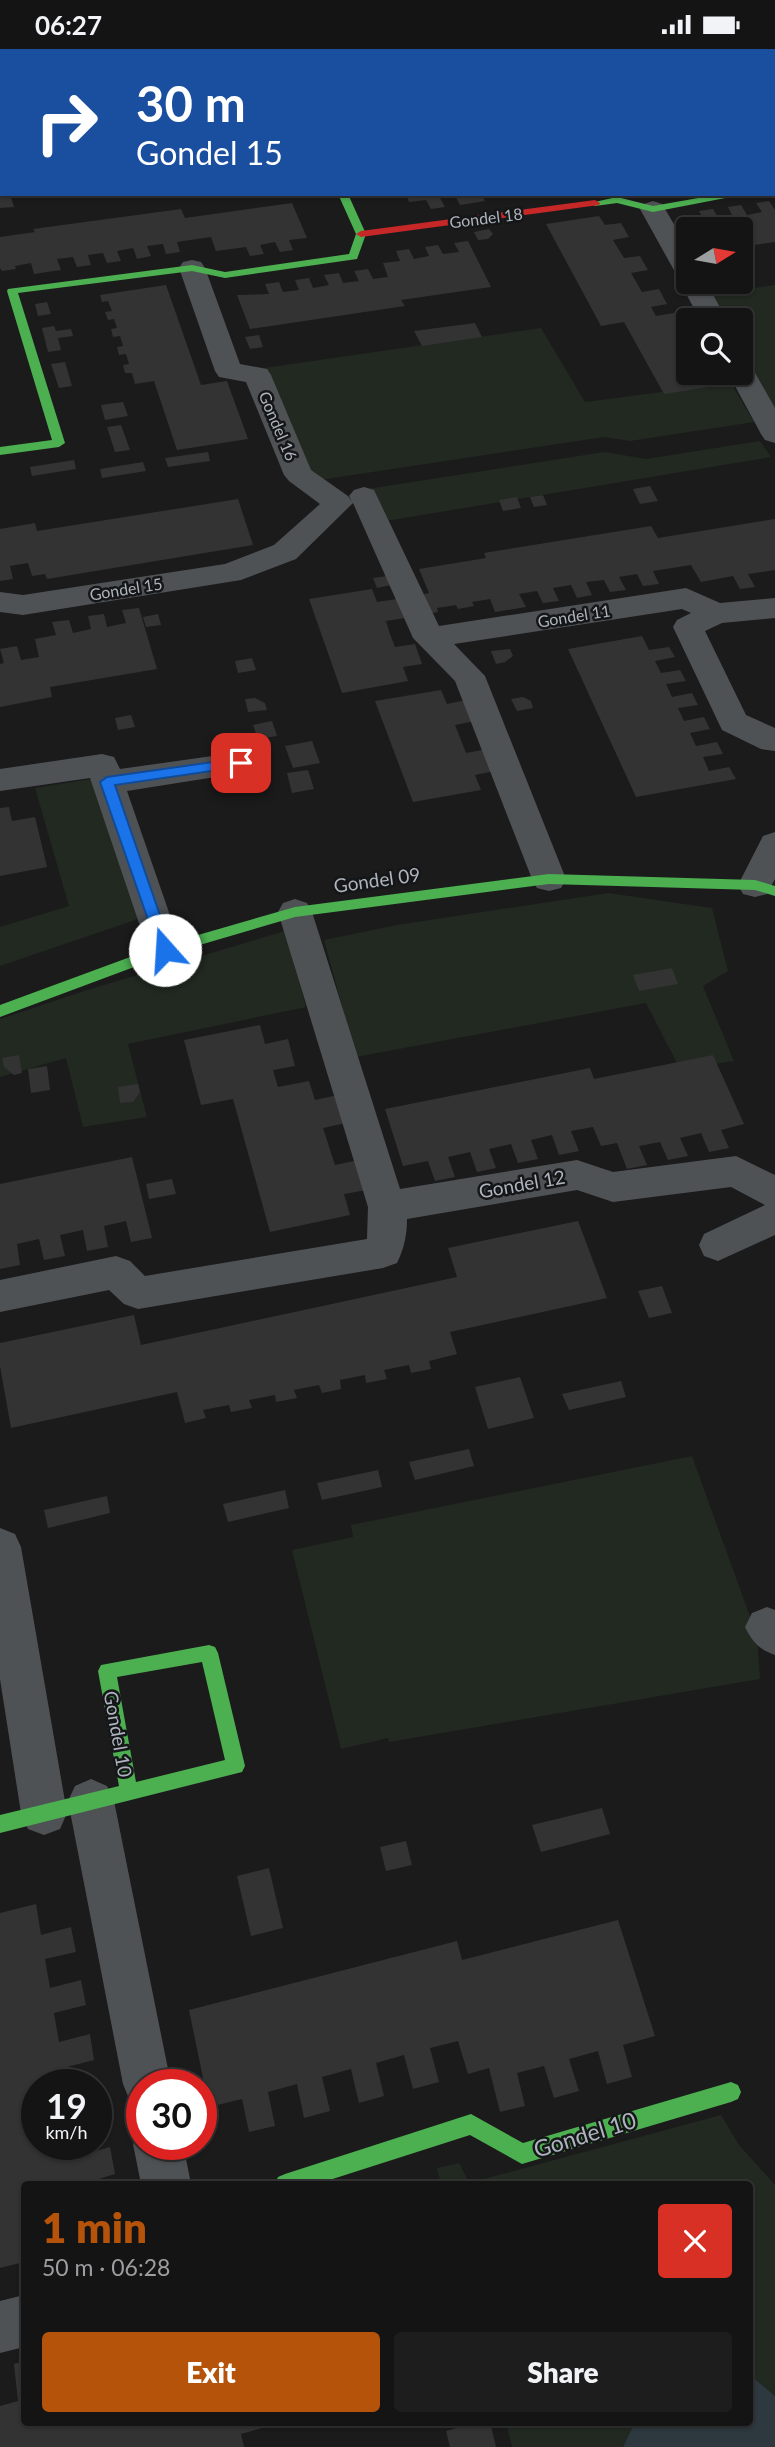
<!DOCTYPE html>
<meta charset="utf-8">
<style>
body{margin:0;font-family:Lato,sans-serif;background:#1d1d1e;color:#f1f3f6;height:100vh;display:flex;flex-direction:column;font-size:26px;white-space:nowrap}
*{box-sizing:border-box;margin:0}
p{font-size:23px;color:#9d9ea0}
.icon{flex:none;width:38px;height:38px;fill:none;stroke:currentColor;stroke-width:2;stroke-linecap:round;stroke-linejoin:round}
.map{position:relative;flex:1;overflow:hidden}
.details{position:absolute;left:21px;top:2132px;width:732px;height:245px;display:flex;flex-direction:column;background:#141415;border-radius:7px;box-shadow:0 2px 5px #0004,0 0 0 2px #333334}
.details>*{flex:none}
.banner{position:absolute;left:0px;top:0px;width:775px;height:147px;box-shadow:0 2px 5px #0004,0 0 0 2px #333334;background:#1a4fa0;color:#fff;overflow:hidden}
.needle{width:46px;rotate:79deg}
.controls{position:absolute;left:676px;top:168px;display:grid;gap:14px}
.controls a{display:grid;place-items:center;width:77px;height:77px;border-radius:7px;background:#141415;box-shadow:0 2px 5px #0004,0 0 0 2px #333334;font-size:35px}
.speed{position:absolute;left:21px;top:2020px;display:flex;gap:14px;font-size:35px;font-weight:700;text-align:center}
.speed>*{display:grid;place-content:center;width:91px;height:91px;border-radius:50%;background:#141415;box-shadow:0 2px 5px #0004,0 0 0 2px #333334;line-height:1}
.speed small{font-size:18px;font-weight:400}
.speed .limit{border:10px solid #d22;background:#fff;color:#111}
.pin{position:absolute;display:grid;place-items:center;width:60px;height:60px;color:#fff;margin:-30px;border-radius:14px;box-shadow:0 4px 10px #0006}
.me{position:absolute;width:77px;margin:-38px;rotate:341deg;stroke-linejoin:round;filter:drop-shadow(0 0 5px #0008)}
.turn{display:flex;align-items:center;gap:24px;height:147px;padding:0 21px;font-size:32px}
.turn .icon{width:91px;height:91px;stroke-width:2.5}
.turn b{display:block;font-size:49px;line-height:60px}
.round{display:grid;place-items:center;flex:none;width:74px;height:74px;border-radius:7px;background:#1d1d1e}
.overview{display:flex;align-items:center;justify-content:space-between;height:119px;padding:0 21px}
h1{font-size:42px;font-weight:800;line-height:52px;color:#b45309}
.button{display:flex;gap:14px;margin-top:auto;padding:14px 21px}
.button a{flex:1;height:80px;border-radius:7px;background:#b45309;color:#fff;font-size:28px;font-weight:800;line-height:80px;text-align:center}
.button a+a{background:#1d1d1e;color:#f1f3f6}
.status{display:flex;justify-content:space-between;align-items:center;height:49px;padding:0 35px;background:#141415;direction:ltr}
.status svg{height:19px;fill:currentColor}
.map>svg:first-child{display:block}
.green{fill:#212921}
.water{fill:#2d393f}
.building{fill:#333334}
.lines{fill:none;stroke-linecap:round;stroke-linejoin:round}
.street{fill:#4f5255;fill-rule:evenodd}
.fast{fill:#4caf50;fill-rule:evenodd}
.jam{fill:#c62828;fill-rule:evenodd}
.route{fill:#1a73e8;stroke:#114b97;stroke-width:2}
.labels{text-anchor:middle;stroke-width:5;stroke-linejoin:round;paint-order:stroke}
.far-street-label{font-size:16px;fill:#adb4bd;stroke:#151618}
.street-label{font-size:19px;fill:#adb4bd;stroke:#151618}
.near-street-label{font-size:23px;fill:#adb4bd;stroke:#151618}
</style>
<div class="status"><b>06:27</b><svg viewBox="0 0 49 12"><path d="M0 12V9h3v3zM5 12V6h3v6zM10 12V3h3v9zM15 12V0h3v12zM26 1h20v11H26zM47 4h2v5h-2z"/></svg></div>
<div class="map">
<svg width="775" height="2398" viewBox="0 0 775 2398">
<rect width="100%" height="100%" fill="#1b1b1c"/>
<path class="green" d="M775 236V360L740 298V271H725L711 245Z
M541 279 585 353 731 334 754 373 630 392 604 388 313 432 264 319Z
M760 392 771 408 380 473 367 440 605 403 646 410Z
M97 729 144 868 0 917V878L69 857 35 739Z
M608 844 712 859 728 922 703 937 734 1012 680 1020 646 954 356 1008 324 891 397 876Z
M285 882 306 958 128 995 147 1068 83 1078 66 1009 0 1028V970L87 941Z
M692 1407 757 1587 760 1630 389 1693 388 1689 341 1700 292 1501 353 1488 351 1476Z
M721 2066 739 2096 775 2136V2347L749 2325V2135H441L437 2119 459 2114 469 2134Z
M506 2373H635L623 2398H512Z"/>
<path class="water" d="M749 2325 775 2347V2398H623L635 2373H749Z"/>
<path class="building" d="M0 145H10L14 158 0 159Z
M406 145H453V147L440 149 445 158 431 160 426 151 409 153Z
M454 145H481L485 152 460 156Z
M769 152 775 161V193L740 198V180H688V193L675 172H705L699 162 713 160 719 170 733 168 728 158 741 156 747 166 762 163 756 154Z
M292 154 307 189 289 191 293 201 280 203 275 193 260 196 264 205 250 207 246 198 216 202 211 188 177 193 180 203 166 205 163 195 147 197 151 207 137 210 133 199 117 202 121 212 107 214 103 204 88 206 91 216 77 218 73 208 57 210 61 221 47 223 34 225 31 214 15 217 16 220 2 222 0 219V188L35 183 33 180 181 160 185 169Z
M599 167 605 176 621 174 629 188 613 191 624 209 640 207 648 221 631 224 642 243 659 240 667 255 651 258 656 267 679 263 685 274 688 273V324H714L721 336 664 345 624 273 601 277 546 175Z
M489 180 493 185 488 190 478 191 474 183Z
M468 192 491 238 401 251 405 257 250 280 237 246 269 245 265 235 279 233 283 243 299 241 295 231 309 229 313 239 329 236 324 226 339 224 343 234 359 232 354 222 368 220 373 230 388 228 383 214 400 212 396 202 409 200 414 210 429 207 425 198 438 196 443 205 459 203 454 194Z
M166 236 201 336 227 332 248 390 177 401 154 332 135 335 132 324H125L123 316 129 315 126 305 119 306 117 298 123 297 120 287 113 288 111 280 117 279 114 270 108 271 105 263 112 262 108 252 102 253 100 246Z
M47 253 51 265 38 267 35 255Z
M475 274 482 288 422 297 414 282Z
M54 277 56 282 71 280 73 287 58 289 61 301 48 303 42 279Z
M259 286 263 298 250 300 245 288Z
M65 313 72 337 59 339 51 315Z
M123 353 128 367 105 371 101 356Z
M121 376 130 401 115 403 107 378Z
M208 403 210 412 168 418 165 409Z
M74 411 76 420 32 427 30 418Z
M143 413 146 422 102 429 100 420Z
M650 437 658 452 640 455 633 440Z
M543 446 547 456 534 458 530 448Z
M517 448 521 459 503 462 499 451Z
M238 450 253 496 47 530 45 525 32 527 28 514 10 517 13 530 0 532V480L35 474 37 482Z
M775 470V521L748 525 755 538 740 540 733 527 701 533 691 516 653 522 659 535 643 537 637 525 619 528 626 541 610 543 604 531 586 533 592 546 577 549 571 536 553 539 559 552 543 554 537 542 519 545 526 558 495 563 490 550 472 553 474 557 458 560 456 556 437 559 438 563 423 566 415 547 429 544 419 520 486 509 484 504 651 477 658 489Z
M388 527 391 536 377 539 373 529Z
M372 540 377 553 397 550 405 569 386 572 390 585 395 598 415 595 422 615 403 618 408 632 342 644 309 550Z
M139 559 157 620 50 638 52 648 0 658V615L4 614 0 600 17 597 21 611 39 608 35 590 56 586 52 573 69 571 73 584 91 580 88 567 104 565 107 578 126 574 122 561Z
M158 565 161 576 146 578 143 568Z
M642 587 649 601 669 598 675 608 655 612 661 624 680 621 686 632 666 635 672 648 692 644 698 656 678 659 684 672 704 668 710 680 690 684 696 697 717 693 723 705 703 708 709 722 729 718 736 730 636 748 568 600Z
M510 600 513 607 505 613 496 615 491 602Z
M252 609 256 621 238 624 235 612Z
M441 641 447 655 466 651 475 672 455 676 466 704 487 700 495 722 475 726 481 741 413 753 375 652Z
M523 648 531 652 533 659 517 662 511 650Z
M255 649 265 654 267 661 248 663 245 650Z
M131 666 135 678 118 681 115 669Z
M272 672 277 687 258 690 253 676Z
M312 692 320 714 293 719 285 697Z
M308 721 314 740 292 744 287 724Z
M9 758 12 772 35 768 47 818 0 827V759Z
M672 919 678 935 639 942 633 926Z
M260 976 265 995 288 990 295 1017 273 1021 278 1038 309 1032 315 1051 338 1046 346 1074 323 1079 335 1116 359 1111 367 1141 344 1145 350 1166 270 1183 233 1050 201 1056 184 991Z
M19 1006 22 1024 14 1026 4 1018 2 1009Z
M713 1006 744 1075 721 1081 729 1099 709 1103 701 1084 680 1089 688 1107 668 1111 660 1093 639 1097 647 1116 627 1120 617 1094 601 1097 593 1078 571 1082 579 1102 559 1106 552 1086 531 1091 538 1110 518 1114 511 1095 489 1100 496 1119 477 1123 470 1103 448 1108 455 1128 435 1132 428 1112 403 1117 385 1060 590 1019 594 1030Z
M47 1017 50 1041 31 1044 28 1020Z
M138 1035 140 1043 133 1053 120 1054 118 1038Z
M132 1108 152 1189 131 1193 126 1172 104 1177 108 1198 87 1202 83 1181 60 1186 65 1207 44 1211 39 1190 17 1195 20 1216 0 1220V1135Z
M172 1130 176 1145 149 1150 146 1135Z
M578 1172 607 1249 450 1283 457 1305 429 1312 431 1320 411 1324 409 1316 384 1321 387 1330 366 1334 365 1326 340 1331 341 1340 322 1344 319 1336 294 1341 297 1349 276 1353 275 1346 249 1351 252 1359 231 1363 229 1356 203 1361 206 1369 185 1374 177 1343 11 1379 0 1317V1294L134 1266 141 1296 457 1228 448 1199Z
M662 1237 672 1264 649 1269 638 1242Z
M520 1328 534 1369 488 1380 475 1338Z
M621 1332 626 1348 569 1361 562 1345Z
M469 1400 474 1417 415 1431 409 1413Z
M378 1421 382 1438 322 1451 317 1434Z
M285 1441 289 1459 228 1473 223 1455Z
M107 1447 110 1464 48 1479 44 1461Z
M602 1759 610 1785 541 1803 532 1776Z
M406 1792 412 1816 386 1822 380 1798Z
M269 1819 283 1879 251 1887 237 1827Z
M36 1855 41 1886 71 1878 76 1903 45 1910 50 1939 81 1931 86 1956 54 1964 59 1993 90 1985 94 2011 63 2019 66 2035H37V2095H76L78 2107 110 2098 115 2125 82 2135H24V2213L0 2219V1864Z
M618 1871 655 1987 623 1996 632 2028 607 2035 598 2002 569 2010 579 2042 554 2049 544 2017 517 2024 525 2057 500 2063 489 2019 468 2025 458 1992 430 1999 439 2033 413 2040 404 2006 376 2014 384 2047 359 2054 351 2020 322 2028 330 2062 304 2069 297 2035 268 2043 275 2077 249 2083 242 2050 209 2058 189 1961 457 1892 462 1911Z
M100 2041 104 2067 96 2070V2042Z
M24 2312V2373L280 2374 241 2385 244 2398H0V2357L18 2352 14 2315Z
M476 2373H490L496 2398H450L446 2382Z"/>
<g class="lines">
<path class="street" d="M774 95 775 96V113L774 112Z
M0 118H2V134H0Z
M774 132 775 148 765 145H774Z
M653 152 662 155 688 199V233H706L727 271H700L680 233 682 229 675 223 640 160 644 155Z
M192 211 201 213 205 219 240 315 267 320 271 326 311 421 348 447 352 453 349 447 354 441 364 438 374 441 439 577 686 539 720 554 775 549V569L722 574 705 582 746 666 775 679V702L761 700 722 681 673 578 677 571 691 564 682 560 454 595 485 627 566 830 561 839 549 842 537 839 532 830 455 632 413 589 353 454 296 510 241 531 23 566 0 563V543L23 546 225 515 274 496 320 455 289 432 284 426 246 333 219 328 215 322 179 219 183 213Z
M740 313 750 315 775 359V394L765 391 761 385 728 324H740Z
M241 703 253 706 257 714 253 722 127 742 182 901 177 910 165 914 153 910 148 901 90 729 0 742V720L102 705 114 708 120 720Z
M775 783V830L767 845 755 848 743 845 738 836 763 787Z
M295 850 307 854 312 863 400 1140 577 1111 613 1123 736 1107 775 1126V1186L718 1212 704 1207 699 1196 704 1185 765 1156 731 1138 613 1153 577 1141 407 1170C407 1186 404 1200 397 1214L383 1219 138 1260 124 1255 109 1241 0 1263V1231L116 1207 130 1212 145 1227 367 1190 368 1158 278 863 283 854Z
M0 1479 15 1485 21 1498 67 1764 60 1780 44 1786 28 1780 21 1764 0 1630Z
M767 1558 775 1561V1606C759 1600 753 1594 745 1578L752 1564Z
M91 1730 107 1737 114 1752 171 2035H142V2057L130 2052 123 2035 68 1752 75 1737Z
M142 2077V2095H183L191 2135H141L133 2095Z
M24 2246V2298L0 2304V2252Z"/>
<path class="fast" d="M774 12H775V20H774Z
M338 145H348L366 185 357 210 225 229 192 222 18 244 65 394 59 398 0 406V398L52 391 7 242 8 240 192 216 225 223 349 205 356 185Z
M721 145H746L653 163 617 154 595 157 590 154 617 148 653 157Z
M549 825 755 831 775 837V847L755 841 549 835 295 868 169 905 0 968V956L160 897 295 858Z
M209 1596 215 1598 218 1604 245 1717 242 1723 0 1784V1766L119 1737 98 1622 101 1616ZM202 1613 225 1711 136 1733 117 1628Z
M731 2033 738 2036 741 2043 738 2050 731 2053 522 2115 470 2086 317 2135H275L278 2128 285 2125 471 2065 523 2094Z"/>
<path class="jam" d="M595 151 600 154 599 156 361 188 356 185 361 182Z"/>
</g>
<path class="route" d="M241 709 246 710V717L115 736 172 901 170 905H160L100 733 107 728Z"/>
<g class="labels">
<g class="far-street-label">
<text transform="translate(486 169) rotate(-7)" y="6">Gondel 18</text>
<text transform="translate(278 377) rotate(67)" y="6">Gondel 16</text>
<text transform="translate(126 540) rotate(-9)" y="6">Gondel 15</text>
<text transform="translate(574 567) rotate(-9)" y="6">Gondel 11</text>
</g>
<g class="street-label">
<text transform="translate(377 831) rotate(-8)" y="7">Gondel 09</text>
<text transform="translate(522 1135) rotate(-10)" y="7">Gondel 12</text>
<text transform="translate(118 1685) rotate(80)" y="7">Gondel 10</text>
</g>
<g class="near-street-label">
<text transform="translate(585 2086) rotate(-17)" y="8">Gondel 10</text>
</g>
</g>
</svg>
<div class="controls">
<a><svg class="needle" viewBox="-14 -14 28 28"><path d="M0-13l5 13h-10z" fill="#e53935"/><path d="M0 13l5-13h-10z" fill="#9d9ea0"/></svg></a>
<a><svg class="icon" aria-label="search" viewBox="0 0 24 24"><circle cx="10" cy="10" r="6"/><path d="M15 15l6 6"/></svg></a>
</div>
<div class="speed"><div>19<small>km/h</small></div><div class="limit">30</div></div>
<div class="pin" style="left:241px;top:714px;background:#d93025"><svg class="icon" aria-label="arrive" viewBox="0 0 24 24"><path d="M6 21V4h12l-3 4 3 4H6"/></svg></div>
<svg class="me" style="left:165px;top:901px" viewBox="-20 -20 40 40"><circle r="19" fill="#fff"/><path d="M0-13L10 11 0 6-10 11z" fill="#1a73e8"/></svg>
<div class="banner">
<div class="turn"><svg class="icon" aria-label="right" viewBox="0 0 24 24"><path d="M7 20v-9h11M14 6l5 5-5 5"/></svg><div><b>30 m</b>Gondel 15</div></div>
</div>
<section class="details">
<div class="overview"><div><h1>1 min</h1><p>50 m · 06:28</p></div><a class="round" style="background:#d93025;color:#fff"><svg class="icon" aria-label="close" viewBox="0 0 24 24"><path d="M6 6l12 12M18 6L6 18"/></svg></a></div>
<div class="button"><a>Exit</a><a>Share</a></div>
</section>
</div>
